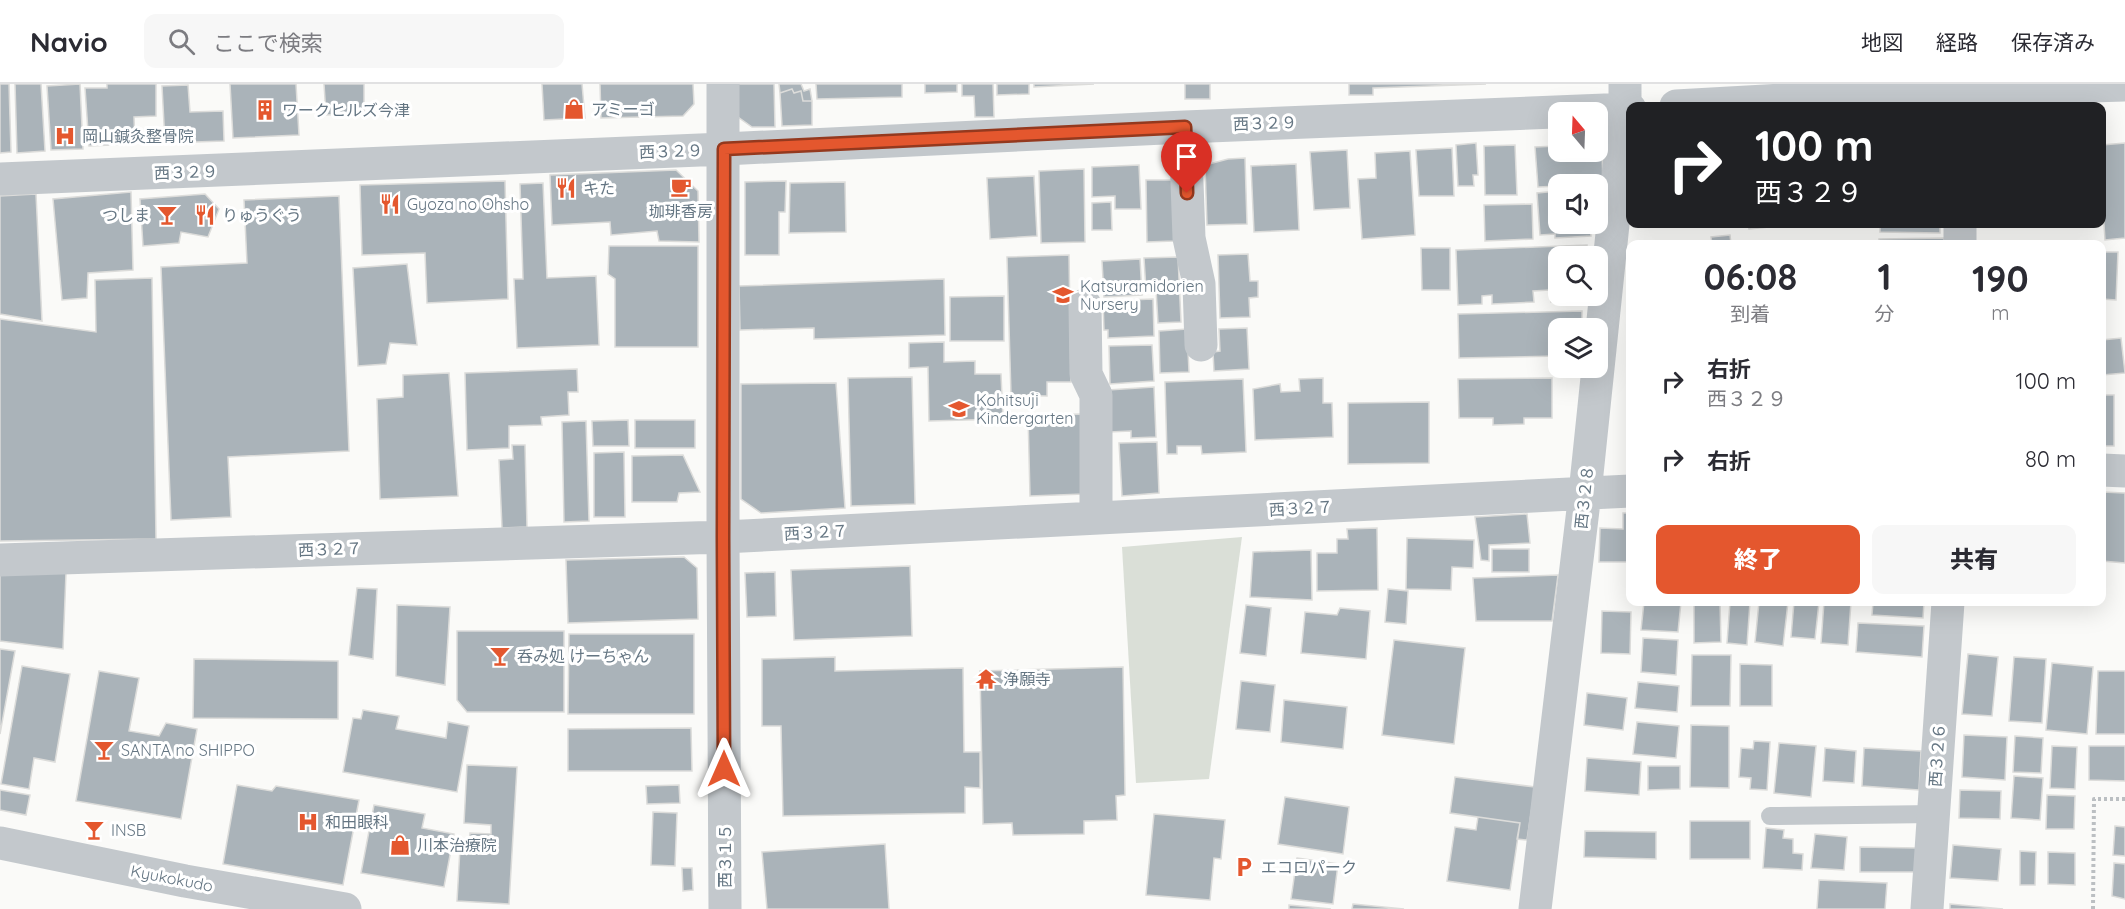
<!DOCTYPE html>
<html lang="ja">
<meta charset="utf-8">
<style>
body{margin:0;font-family:Quicksand,"Noto Sans JP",sans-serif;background:#f7f7f7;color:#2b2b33;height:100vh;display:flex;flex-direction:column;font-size:22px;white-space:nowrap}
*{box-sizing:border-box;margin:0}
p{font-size:20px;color:#7c7c81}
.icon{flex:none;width:33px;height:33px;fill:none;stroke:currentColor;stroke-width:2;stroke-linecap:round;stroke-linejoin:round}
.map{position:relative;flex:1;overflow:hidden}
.details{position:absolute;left:1626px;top:156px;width:480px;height:366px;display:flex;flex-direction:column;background:#fff;border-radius:12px;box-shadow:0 6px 24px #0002}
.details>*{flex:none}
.hud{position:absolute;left:1626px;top:18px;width:480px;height:126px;border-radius:12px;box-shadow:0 6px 24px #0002;background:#202124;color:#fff;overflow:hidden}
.needle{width:39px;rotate:341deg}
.fabs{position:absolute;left:1548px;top:18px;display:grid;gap:12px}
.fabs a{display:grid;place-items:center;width:60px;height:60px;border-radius:12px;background:#fff;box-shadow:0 6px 24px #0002;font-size:30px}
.pin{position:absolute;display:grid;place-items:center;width:51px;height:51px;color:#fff;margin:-62px -26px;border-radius:50% 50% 50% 0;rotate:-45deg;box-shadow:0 0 6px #0007}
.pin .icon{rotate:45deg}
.me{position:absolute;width:66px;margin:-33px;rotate:0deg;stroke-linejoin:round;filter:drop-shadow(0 0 4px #0008)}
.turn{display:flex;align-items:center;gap:21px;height:126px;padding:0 30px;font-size:27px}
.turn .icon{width:78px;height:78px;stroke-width:2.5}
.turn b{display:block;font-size:42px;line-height:51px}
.eta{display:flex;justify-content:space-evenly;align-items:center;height:102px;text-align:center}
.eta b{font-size:36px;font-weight:800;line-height:42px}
.primary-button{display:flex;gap:12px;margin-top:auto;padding:12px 30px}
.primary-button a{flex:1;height:69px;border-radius:12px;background:#e4572e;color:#fff;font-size:24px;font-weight:800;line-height:69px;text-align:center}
.primary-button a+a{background:#f7f7f7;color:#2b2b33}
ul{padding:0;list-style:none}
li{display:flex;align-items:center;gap:18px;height:78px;padding:0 30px}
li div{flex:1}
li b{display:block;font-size:22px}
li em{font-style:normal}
header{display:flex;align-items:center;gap:36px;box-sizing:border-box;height:84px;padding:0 30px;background:#fff;border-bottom:2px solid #e1e1e2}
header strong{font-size:28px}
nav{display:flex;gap:33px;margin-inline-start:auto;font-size:21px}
.search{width:420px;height:54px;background:#f7f7f7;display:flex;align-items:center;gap:15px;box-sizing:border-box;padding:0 21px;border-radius:12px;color:#7c7c81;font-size:22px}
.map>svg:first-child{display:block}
.green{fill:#dadfd7}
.building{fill:#aab3b9;stroke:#dcdcda;stroke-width:1.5}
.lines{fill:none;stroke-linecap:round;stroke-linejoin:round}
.path{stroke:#bbbfc2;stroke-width:4;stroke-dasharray:3 3;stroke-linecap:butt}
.service{stroke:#c3c8cc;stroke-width:18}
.minor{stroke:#c3c8cc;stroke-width:33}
.route-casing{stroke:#94391e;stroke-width:15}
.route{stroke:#e4572e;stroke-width:10}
.labels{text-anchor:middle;stroke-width:6;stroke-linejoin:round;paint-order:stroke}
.poi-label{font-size:16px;fill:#657683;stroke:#fff;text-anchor:start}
.street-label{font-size:16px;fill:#657683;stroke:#fff}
</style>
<header>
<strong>Navio</strong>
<div class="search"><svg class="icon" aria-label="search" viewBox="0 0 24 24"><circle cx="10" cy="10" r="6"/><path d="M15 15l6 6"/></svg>ここで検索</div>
<nav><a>地図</a><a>経路</a><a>保存済み</a></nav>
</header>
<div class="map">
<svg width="2125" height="825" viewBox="0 0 2125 825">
<rect width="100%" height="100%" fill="#fafaf8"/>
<path class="green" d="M1242 453 1209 695 1136 699 1122 463Z"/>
<path class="building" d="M0 0H9L11 68 0 69Z
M15 0H41L45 67 17 69Z
M80 0 83 65 51 66 47 2Z
M107 0H156V32L134 33 135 60 89 62 85 4H107Z
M230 0H296L299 51 233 54Z
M324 0H364V29L326 31Z
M542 0H582L585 34 544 36Z
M600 0H693L694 20 683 32 601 34Z
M736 0H774L775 43H752L738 33Z
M779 0H801L804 7 810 5 812 17H803L801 7 794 9 792 5 780 9Z
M816 0H902V13L817 15Z
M925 0H957V8L925 9Z
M962 0H993L994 33H975L974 12H962Z
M997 0H1029V10L997 11Z
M1034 0H1094L1034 3Z
M1185 0H1210V15H1185Z
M1349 0H1486L1373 4V11H1349Z
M188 1 190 28 223 27 224 57 165 59 162 2Z
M792 5 794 9 801 7 803 17H812V41L782 42 780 9Z
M1476 59 1478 91H1473L1474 102H1458L1456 61Z
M2125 59V154L2105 156 2102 109V61Z
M1515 61 1517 111H1485L1484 62Z
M1558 62V68L1602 67 1603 100 1538 103 1535 63Z
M1452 64 1454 112H1419L1416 66Z
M1347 66 1350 124 1314 126 1310 68Z
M1410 67 1415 151 1362 155 1358 95 1376 94 1375 69Z
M1245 74 1247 140 1207 141 1205 81 1228 75Z
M1296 80 1299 146 1254 148 1251 82Z
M1139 81 1141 125H1115V112L1092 113V83Z
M1084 85 1085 158 1041 159 1039 87Z
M676 86 698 107 699 158 659 157 657 147 611 151 610 138 552 141 550 91Z
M1034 92 1037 152 990 155 987 94Z
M1146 96H1173L1174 157 1147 158Z
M505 97 508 215 427 219 425 169 362 171 360 101Z
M786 97 785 128H779V171H745V98Z
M845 98 846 148 789 149 790 99Z
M543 99 547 194 596 192 599 261 517 264 514 195H523L520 100Z
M1558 107V140H1590L1591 152 1555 154V150L1540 151 1537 109Z
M131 108 133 186 88 189 87 214 62 216 53 115Z
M36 110 42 237 0 230V112Z
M205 110 219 125 208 153 181 148 179 159 143 162 140 115Z
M339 112 349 367 228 373 231 433 171 436 161 183 247 179 244 116Z
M1111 118 1112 146H1092V119Z
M1532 120 1533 155 1485 157 1484 121Z
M1748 140H1792V141L1749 145Z
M1880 140H1940V149L1880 148Z
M1730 151 1731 160H1712L1711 153Z
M1944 154V160H1879V155Z
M1587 161V172H1558V212H1588L1589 217 1551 218 1550 206 1533 207 1534 218 1492 220V211L1482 212V220L1458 221 1456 166Z
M609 162H698V263H615V195L608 190Z
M1421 164H1450V206H1422Z
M2102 168H2118L2116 216 2102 215Z
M1248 170 1250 197H1258V213L1249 214 1250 233 1220 234 1218 171Z
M1069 171 1071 298H1047V312L1011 311 1007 173Z
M1178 173 1181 238 1158 239 1156 205 1146 206 1144 174Z
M1140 175 1142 211 1104 213 1102 177Z
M407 180 417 261 390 259 386 280 358 282 353 184Z
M152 194 156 455 0 457V235L96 248 95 196Z
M944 195 945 251 814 255V244L740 246 739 202Z
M1004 212V257H950V213Z
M1153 215 1154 252 1108 254V246H1104L1103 217Z
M1582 227V244H1558V272L1459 274 1458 230Z
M1247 244 1249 285 1214 287 1213 268 1220 267 1219 245Z
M1187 245 1189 288 1160 289 1159 247Z
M2121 254 2125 289 2102 291V256Z
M944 258V278L975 277V290H1001L1003 335 929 337 928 283 909 284V259Z
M1152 261 1154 297 1110 300 1109 262Z
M577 285 578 308H568L569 331 541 333 542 341 509 342V364L467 366 465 289Z
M449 289 458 412 380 415 377 315 403 313V291Z
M912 293 915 420 851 422 848 294Z
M1323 294V319H1332L1333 353 1255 356 1253 305 1280 300 1281 308 1300 307 1299 295Z
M1552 294V334H1524V340L1493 341V334H1459L1458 295Z
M1243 295 1246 368 1202 370 1201 362H1177V370H1167L1165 298Z
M836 299 845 424 761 429 741 415V300Z
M1154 303 1156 353 1131 354V347L1109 348 1108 306Z
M2102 311H2114V362H2102Z
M1429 318V379L1348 380V319Z
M1086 330 1084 410 1030 412 1028 331Z
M628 336 629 362H593L592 337Z
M635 336H695V364H635Z
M586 337 589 437 564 438 562 338Z
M1157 358 1159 409 1122 412 1119 359Z
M512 361H525L527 443 502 444 499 376 513 375Z
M624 368 625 433H594V369Z
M683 371 700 408 679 409 677 418H632V372Z
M2102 408 2125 409V479L2102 477Z
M1623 429H1630V478H1599L1600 444 1623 445Z
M1527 430 1530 459 1489 461V477L1481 476 1475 433Z
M1377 444 1378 506 1317 507V469H1337V455H1348L1347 445Z
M1407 454 1474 456 1473 484 1452 483 1451 506 1406 505Z
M1492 465H1529V488H1492Z
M1311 466 1312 516 1250 513 1253 468Z
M684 473 697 484 698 535 568 539 566 476Z
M910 482 912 552 794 556 791 486Z
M775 488 776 532 747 533 745 489Z
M66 489 63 565 0 557V490Z
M1558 491 1552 537H1476L1473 494Z
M357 504 377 505 373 575 349 571Z
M1388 505 1408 507 1406 540 1385 538Z
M1644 518H1681L1678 548 1641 546Z
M1694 518H1720L1721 558 1694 559Z
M1730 518H1750L1747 561 1727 559Z
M1759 518H1788L1783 562 1755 558Z
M1794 518H1819L1815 555 1791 553Z
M1824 518H1851L1848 561 1821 559Z
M1873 518H1924L1923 534 1872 531Z
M397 521 450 523 445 601 396 592Z
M1246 521 1271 524 1266 572 1240 569Z
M1340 524 1370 527 1366 575 1301 569 1305 528 1337 531Z
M1602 527 1631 528 1630 570 1601 569Z
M1858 539 1924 542 1922 573 1856 568Z
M457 547H564V628H467L457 616Z
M569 550H694V630H568Z
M1643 554 1678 556 1676 591 1641 588Z
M1394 556 1465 564 1454 660 1382 651Z
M0 565 15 567 0 650Z
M1968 570 1998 573 1992 632 1962 630Z
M1692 571H1731L1730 622H1691Z
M835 573V587L963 584 964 668H980V704L965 703V729L783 732 781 642H762V575Z
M2014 573 2046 575 2042 639 2009 637Z
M194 575 338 577V635L193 634Z
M2052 579 2093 583 2087 650 2046 646Z
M1740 580 1772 581V622H1740Z
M22 582 70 590 55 678 34 674 29 705 1 700Z
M1123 583 1125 711 1116 712 1117 736 1084 737V750L1013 751 1012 739 983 740 980 587Z
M99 587 139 594 129 647 159 652 166 639 197 645 181 735 76 717Z
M2098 587H2125V650H2096Z
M1241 597 1275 601 1270 648 1236 645Z
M1638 598 1679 602 1677 628 1635 624Z
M1587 609 1627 614 1623 646 1584 641Z
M1284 616 1347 623 1343 665 1281 658Z
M363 626 399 632 396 645 446 654 448 638 469 642 457 708 343 688 353 634 361 635Z
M1637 638 1679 642 1676 674 1633 670Z
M1691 641 1729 642V704L1690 703Z
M691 644 692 687H568V645Z
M1964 651 2007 653 2005 696 1962 693Z
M2015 652 2043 654 2041 689 2013 688Z
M1754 657 1770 658 1767 706 1750 705 1751 694 1739 693 1741 664 1753 665Z
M1779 659 1816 662 1811 713 1774 709Z
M2052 662 2077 663 2075 705 2050 704Z
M2089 662H2125V697L2089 696Z
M1825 664 1856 667 1854 699 1823 697Z
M1864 664 1921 667 1919 706 1862 702Z
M1587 674 1641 678 1639 711 1585 707Z
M467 681 517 683 509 820 457 817 460 764 469 765 470 749 491 750V741L464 739Z
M1648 682H1680V705L1648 706Z
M2014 692 2043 694 2040 736 2011 734Z
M1455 693 1535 703 1527 756 1517 755 1520 739 1450 729Z
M237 701 272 707 276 702 359 716 343 801 223 780Z
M679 701 680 719 647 720 646 702Z
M0 706 30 711 26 731 0 726Z
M1960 706 2001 707 2000 735 1959 734Z
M2047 711 2075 712 2074 745H2046Z
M1285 713 1349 723 1343 770 1278 760Z
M374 721 425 730 422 744 454 750 444 803 361 789Z
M653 728 677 729 675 782 651 781Z
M1154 730 1225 736 1221 775 1214 774 1210 816 1146 811Z
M1478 733 1520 739 1510 806 1447 797 1455 743 1476 746Z
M1690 737H1750V775H1690Z
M2115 742 2125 743V772L2113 771Z
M1766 744 1784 746 1783 754 1793 755V769L1803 770 1802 786 1763 784Z
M1585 747 1656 748V775L1584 773Z
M1815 750 1847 753 1844 786 1811 784Z
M885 760 889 825H767L762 768Z
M1953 761 2001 765 1998 797 1950 794Z
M1860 763 1917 764V788H1860Z
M2020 767 2036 768 2035 801H2020Z
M2048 768 2075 769V801L2048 800Z
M1297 774 1338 780 1333 820 1291 815Z
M2114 779 2125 780V815L2112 812Z
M682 784H692L693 806 683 807Z
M1819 796 1887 799 1885 825H1817Z
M1353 820 1404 825H1352Z
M1950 820 2003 825H1950Z
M1289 821 1331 825H1289Z"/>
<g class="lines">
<path class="path" d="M2093 825 2094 715H2125"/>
<path class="service" d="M1770 732 1934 730"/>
<path class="minor" d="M723 0V453L725 825
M1676 22 1960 6 2125 1
M1185 43 1189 154 1199 200 1201 261
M0 95 724 65 1185 43 1630 25
M1960 160V140
M1085 221 1086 290 1096 311V434
M2102 386 2125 387
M0 476 723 453 1630 407
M0 759 185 797 345 825
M1535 825 1585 409 1625 25V0
M1927 825 1948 518"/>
</g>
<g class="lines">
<g class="route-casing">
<path id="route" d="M724 685 723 453 724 65 1185 43 1187 109"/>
</g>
<use href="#route" class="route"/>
</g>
<defs>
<g id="shop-bare" transform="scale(1.62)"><path d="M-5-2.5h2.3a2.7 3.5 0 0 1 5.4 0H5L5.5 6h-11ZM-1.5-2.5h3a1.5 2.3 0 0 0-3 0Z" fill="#e4572e" stroke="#fff" stroke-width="2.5" paint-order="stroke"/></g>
<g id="building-bare" transform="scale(1.62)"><path d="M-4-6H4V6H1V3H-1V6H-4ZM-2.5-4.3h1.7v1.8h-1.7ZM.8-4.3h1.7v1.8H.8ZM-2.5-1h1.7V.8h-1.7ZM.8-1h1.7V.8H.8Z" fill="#e4572e" stroke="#fff" stroke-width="2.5" paint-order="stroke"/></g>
<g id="hospital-bare" transform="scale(1.62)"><path d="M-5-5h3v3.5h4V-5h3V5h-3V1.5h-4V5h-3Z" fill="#e4572e" stroke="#fff" stroke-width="2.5" paint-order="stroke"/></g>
<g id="cafe-bare" transform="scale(1.62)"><path d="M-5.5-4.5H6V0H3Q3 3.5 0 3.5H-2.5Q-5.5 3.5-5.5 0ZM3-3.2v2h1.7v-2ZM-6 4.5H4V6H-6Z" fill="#e4572e" stroke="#fff" stroke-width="2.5" paint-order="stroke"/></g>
<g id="restaurant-bare" transform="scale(1.62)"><path d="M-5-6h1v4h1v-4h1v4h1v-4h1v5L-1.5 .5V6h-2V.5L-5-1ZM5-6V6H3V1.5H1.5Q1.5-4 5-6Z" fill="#e4572e" stroke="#fff" stroke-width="2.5" paint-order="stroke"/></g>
<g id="bar-bare" transform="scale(1.62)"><path d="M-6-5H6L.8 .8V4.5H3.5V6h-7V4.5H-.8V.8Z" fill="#e4572e" stroke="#fff" stroke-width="2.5" paint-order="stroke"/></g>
<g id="school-bare" transform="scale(1.62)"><path d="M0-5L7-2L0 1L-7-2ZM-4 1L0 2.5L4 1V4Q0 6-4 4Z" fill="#e4572e" stroke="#fff" stroke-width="2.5" paint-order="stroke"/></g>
<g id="temple-bare" transform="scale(1.62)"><path d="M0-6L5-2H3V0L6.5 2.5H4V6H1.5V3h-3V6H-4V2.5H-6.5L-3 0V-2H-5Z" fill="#e4572e" stroke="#fff" stroke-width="2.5" paint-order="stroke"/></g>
<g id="parking-bare" transform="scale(1.62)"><path d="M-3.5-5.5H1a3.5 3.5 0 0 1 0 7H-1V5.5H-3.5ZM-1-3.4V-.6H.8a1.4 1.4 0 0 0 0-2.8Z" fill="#e4572e" stroke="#fff" stroke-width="2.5" paint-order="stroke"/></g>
</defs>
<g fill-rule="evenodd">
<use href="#shop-bare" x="574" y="25"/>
<use href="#building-bare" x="265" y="26"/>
<use href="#hospital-bare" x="65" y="52"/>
<use href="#cafe-bare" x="681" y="103"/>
<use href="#restaurant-bare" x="566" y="104"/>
<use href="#restaurant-bare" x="390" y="120"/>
<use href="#bar-bare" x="167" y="131"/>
<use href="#restaurant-bare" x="205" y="131"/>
<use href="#school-bare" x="1063" y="211"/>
<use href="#school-bare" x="959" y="325"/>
<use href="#bar-bare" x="500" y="572"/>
<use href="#temple-bare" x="986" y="595"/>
<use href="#bar-bare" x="104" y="666"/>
<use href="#hospital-bare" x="308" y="738"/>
<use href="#bar-bare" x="94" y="746"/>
<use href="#shop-bare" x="400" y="761"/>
<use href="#parking-bare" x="1244" y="783"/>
</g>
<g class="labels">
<g class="poi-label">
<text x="591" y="31">アミーゴ</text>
<text x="282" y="32">ワークヒルズ今津</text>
<text x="82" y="58">岡山鍼灸整骨院</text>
<text x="583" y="110">キた</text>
<text x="407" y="126">Gyoza no Ohsho</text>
<text x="681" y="133" text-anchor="middle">珈琲香房</text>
<text x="150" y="137" text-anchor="end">つしま</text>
<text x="222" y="137">りゅうぐう</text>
<text x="1080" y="208">Katsuramidorien<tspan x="1080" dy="18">Nursery</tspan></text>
<text x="976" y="322">Kohitsuji<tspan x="976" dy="18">Kindergarten</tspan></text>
<text x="517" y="578">呑み処 けーちゃん</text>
<text x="1003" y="601">浄願寺</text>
<text x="121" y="672">SANTA no SHIPPO</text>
<text x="325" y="744">和田眼科</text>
<text x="111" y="752">INSB</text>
<text x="417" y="767">川本治療院</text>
<text x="1261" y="789">エコロパーク</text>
</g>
<g class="street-label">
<text transform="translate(1265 39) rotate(-2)" y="6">西３２９</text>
<text transform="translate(671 67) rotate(-2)" y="6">西３２９</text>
<text transform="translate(186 88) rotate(-2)" y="6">西３２９</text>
<text transform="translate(1584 413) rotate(-84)" y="6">西３２８</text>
<text transform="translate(1301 424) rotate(-3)" y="6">西３２７</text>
<text transform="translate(816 448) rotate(-3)" y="6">西３２７</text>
<text transform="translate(330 465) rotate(-2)" y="6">西３２７</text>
<text transform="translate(1937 671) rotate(-86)" y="6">西３２６</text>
<text transform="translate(725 772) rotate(-90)" y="6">西３１５</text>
<text transform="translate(172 794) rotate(11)" y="6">Kyukokudo</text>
</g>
</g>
</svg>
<div class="fabs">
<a><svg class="needle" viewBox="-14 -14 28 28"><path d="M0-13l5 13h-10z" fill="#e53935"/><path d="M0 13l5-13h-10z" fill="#7c7c81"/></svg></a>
<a><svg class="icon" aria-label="sound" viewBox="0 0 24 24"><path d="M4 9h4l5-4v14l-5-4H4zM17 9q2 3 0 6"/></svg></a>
<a><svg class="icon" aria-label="search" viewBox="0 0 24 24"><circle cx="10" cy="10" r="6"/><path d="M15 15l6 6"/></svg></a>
<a><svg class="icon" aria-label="layers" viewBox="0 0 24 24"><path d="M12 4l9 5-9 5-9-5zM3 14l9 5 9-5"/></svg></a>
</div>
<div class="pin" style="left:1187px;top:109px;background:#d93025"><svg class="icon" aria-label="arrive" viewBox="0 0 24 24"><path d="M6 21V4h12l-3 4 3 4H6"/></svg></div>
<svg class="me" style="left:724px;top:685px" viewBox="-20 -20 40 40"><path d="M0-17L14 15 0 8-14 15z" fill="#e4572e" stroke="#fff" stroke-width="4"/></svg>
<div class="hud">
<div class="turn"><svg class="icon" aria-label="right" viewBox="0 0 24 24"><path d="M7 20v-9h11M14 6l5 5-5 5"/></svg><div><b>100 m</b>西３２９</div></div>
</div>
<section class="details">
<div class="eta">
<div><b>06:08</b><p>到着</p></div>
<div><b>1</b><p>分</p></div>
<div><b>190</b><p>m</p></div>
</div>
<ul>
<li><svg class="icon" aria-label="right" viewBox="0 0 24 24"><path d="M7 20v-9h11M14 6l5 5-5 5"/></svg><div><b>右折</b><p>西３２９</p></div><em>100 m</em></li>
<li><svg class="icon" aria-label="right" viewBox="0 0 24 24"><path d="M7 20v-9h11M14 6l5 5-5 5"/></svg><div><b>右折</b></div><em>80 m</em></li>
</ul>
<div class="primary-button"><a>終了</a><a>共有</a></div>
</section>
</div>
